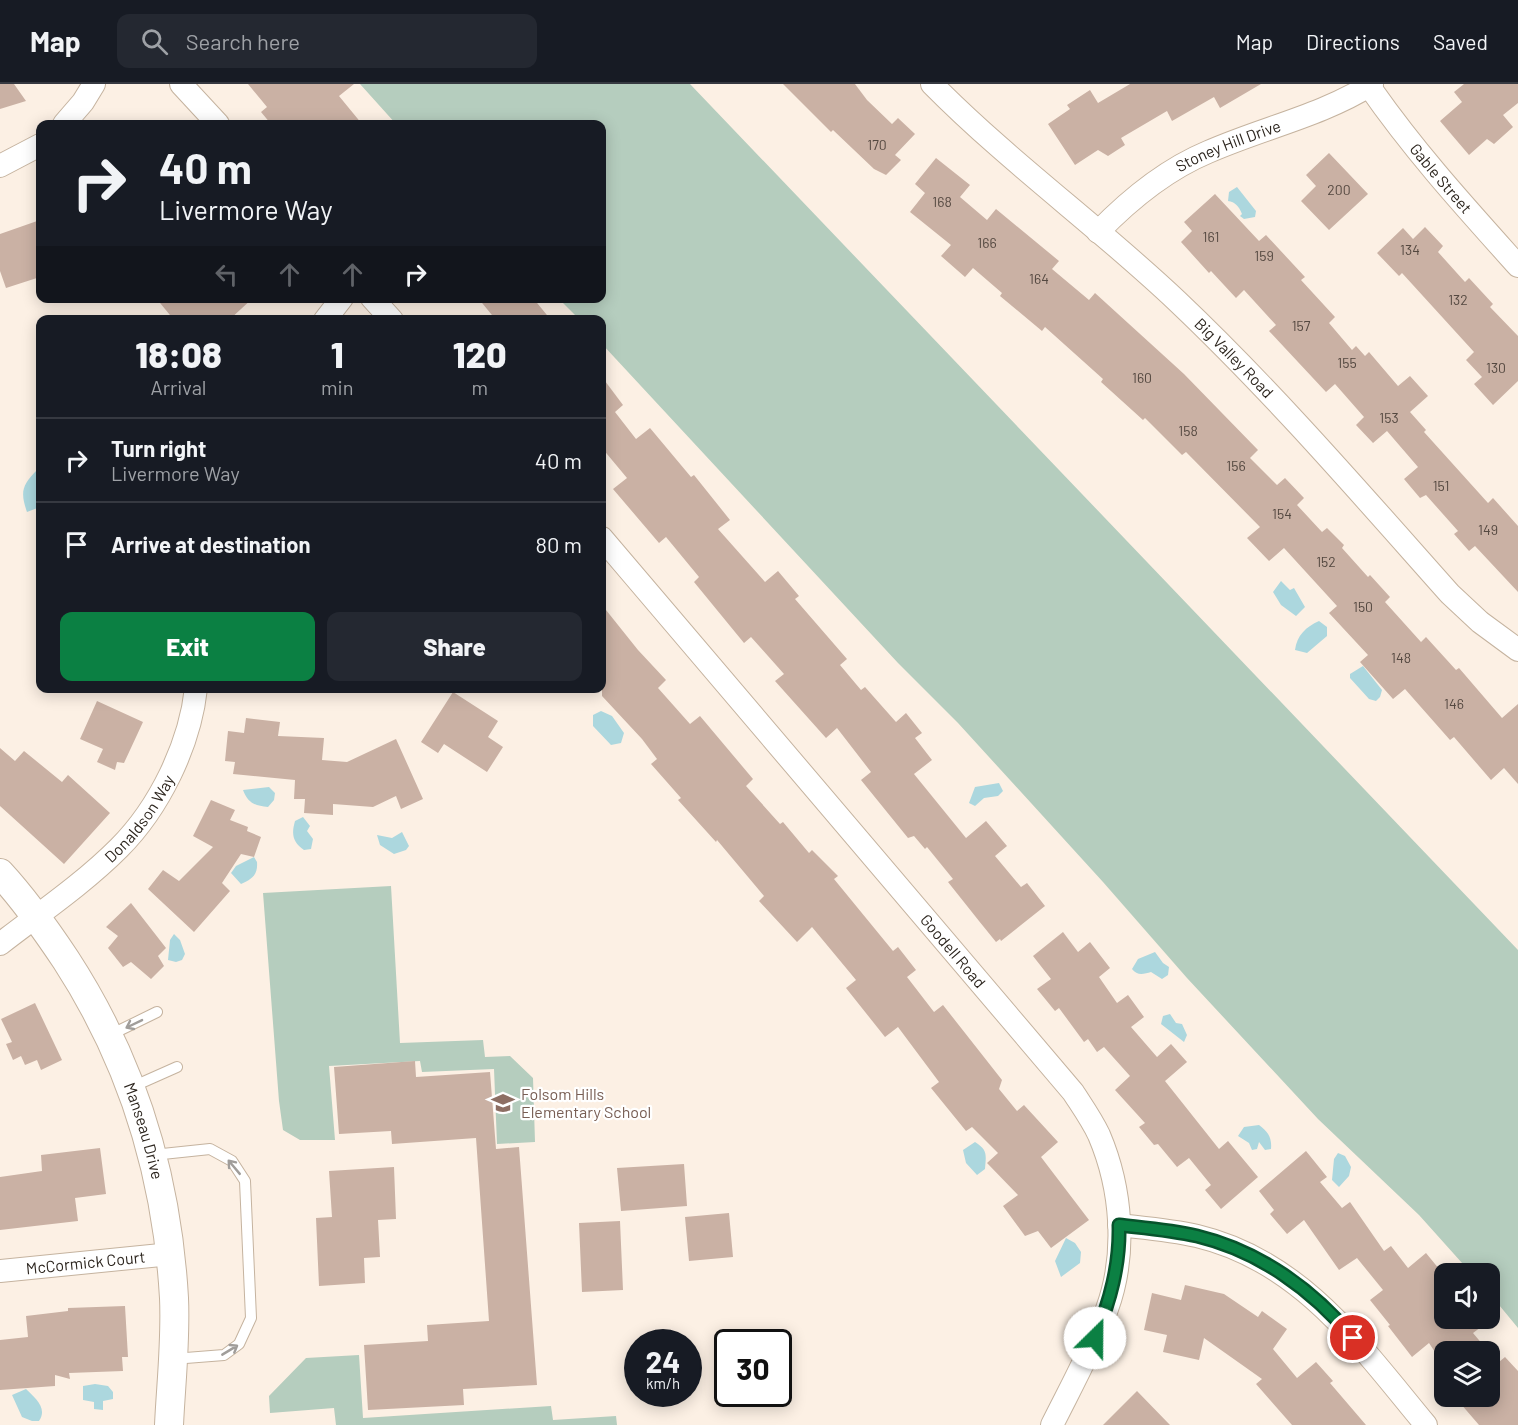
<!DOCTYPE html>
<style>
body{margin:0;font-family:Barlow,sans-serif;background:#242831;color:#f1f3f6;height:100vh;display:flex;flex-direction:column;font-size:22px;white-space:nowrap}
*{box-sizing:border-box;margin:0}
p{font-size:20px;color:#9ea1a6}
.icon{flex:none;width:33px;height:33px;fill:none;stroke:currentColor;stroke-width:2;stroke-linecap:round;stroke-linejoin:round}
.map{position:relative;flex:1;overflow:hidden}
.drawer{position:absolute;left:36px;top:231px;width:570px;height:378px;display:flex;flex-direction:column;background:#171b24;border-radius:12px;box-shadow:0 3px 15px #0003}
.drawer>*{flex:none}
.banner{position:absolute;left:36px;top:36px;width:570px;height:183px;border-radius:12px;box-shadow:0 3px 15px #0003;background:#171b24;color:#f1f3f6;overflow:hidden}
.controls{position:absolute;left:1434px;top:1179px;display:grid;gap:12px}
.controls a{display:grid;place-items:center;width:66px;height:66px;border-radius:12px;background:#171b24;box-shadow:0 3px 15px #0003;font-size:30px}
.speed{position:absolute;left:624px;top:1245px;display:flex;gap:12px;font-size:30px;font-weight:700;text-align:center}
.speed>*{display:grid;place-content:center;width:78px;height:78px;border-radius:50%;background:#171b24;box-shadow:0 3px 15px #0003;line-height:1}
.speed small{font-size:15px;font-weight:400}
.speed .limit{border:3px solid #111;border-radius:9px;background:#fff;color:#111}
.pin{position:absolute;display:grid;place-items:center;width:51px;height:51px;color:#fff;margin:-26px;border:3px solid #fff;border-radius:50%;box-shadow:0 2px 6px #0007}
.me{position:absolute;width:66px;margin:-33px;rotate:23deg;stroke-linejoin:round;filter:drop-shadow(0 0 4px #0008)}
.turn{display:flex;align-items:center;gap:21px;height:126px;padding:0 24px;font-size:27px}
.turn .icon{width:78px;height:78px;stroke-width:2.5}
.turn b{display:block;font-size:42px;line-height:51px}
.lanes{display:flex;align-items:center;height:57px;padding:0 24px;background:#0003;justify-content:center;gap:30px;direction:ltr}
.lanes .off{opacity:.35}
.eta{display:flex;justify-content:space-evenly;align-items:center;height:102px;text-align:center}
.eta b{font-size:36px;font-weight:800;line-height:42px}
.action{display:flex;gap:12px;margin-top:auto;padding:12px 24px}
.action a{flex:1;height:69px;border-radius:12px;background:#0b8043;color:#fff;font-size:24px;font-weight:800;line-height:69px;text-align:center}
.action a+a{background:#242831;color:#f1f3f6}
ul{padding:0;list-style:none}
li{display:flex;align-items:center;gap:18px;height:84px;padding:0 24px;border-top:2px solid #363941}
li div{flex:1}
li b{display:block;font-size:22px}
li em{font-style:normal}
header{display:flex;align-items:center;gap:36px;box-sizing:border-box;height:84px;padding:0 30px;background:#171b24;border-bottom:2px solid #363941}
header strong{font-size:28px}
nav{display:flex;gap:33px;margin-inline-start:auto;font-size:21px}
.search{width:420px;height:54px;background:#242831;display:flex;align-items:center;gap:15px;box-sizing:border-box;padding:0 21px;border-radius:12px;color:#9ea1a6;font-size:22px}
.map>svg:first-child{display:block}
.green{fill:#b5cdbe}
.water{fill:#acd7de}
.building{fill:#cab1a4}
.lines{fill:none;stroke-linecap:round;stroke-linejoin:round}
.service-casing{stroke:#c5b39f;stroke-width:12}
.minor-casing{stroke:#c5b39f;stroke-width:24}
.tertiary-casing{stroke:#c5b39f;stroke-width:30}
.service{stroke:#fff;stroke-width:10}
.minor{stroke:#fff;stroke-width:22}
.tertiary{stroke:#fff;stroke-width:28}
.oneway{stroke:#a09d9a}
.route-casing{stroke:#07532c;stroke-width:15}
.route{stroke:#0b8043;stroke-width:10}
.labels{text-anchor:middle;stroke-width:4.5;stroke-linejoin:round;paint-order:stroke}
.number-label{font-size:14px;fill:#544840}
.street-label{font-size:16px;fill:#2c251e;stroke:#fff}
.education-label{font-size:16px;fill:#785e54;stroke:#fff;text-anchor:start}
</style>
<header>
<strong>Map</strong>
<div class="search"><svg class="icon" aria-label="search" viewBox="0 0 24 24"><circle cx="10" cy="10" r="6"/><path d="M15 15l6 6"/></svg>Search here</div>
<nav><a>Map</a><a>Directions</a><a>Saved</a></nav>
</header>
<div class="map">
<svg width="1518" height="1341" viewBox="0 0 1518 1341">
<rect width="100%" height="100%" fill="#fcf0e4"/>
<path class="green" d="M360 0H690L1518 866V1244L1490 1210V1190L1471 1189 1419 1131 1318 1035 1187 894 1103 798 958 639 898 579 602 260V236L579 235 559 215 602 214V40H396Z
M391 802 400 959 483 956 485 973 510 972 533 994 535 1058 497 1060 494 985 422 988 420 977 329 982 335 1056H300L283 1046 279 1017 263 809Z
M359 1271 363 1334 551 1322 553 1336 616 1332 617 1341H336L334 1324 270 1329 269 1312 306 1274Z"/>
<path class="water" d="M1237 103 1256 127 1255 133 1244 135 1240 132 1242 130C1239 122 1235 118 1228 117L1229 108Z
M37 386 40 387V423L27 428C20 408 22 401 37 386Z
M1281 497 1290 506 1294 504 1305 523 1296 532 1281 521 1273 508Z
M1319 537 1327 543V552L1307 569 1295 566C1297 551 1306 543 1319 537Z
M1363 582 1382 606 1380 613 1376 617 1369 615 1350 594V590Z
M601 627 612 632 624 649 621 659 611 661 593 642V631Z
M999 699 1003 707 998 712 984 714 975 722 969 719 975 703Z
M269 703 275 709 274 716 268 723C255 722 248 719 243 706Z
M303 733 310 742 307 747 313 755 311 765 304 766C293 758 291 751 295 737Z
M402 748 409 762 406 766 394 770 380 761 377 751 392 754Z
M254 773 257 778C258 791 252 795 241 800L231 789 236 782Z
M174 850 180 856 185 870 182 876 176 878 168 876 170 856Z
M1155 868 1163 879 1169 883 1168 891 1162 895 1151 888C1144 890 1137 892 1132 885L1138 875Z
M1170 930 1176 939 1182 940 1187 951 1184 958 1161 940 1163 932Z
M1259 1041C1268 1048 1272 1053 1271 1065L1265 1066 1259 1058 1257 1065 1252 1066 1249 1059 1238 1052 1244 1043Z
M975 1058C988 1066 986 1071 985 1085L977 1091 966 1079 963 1066Z
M1338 1069 1345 1072 1351 1083 1349 1092 1339 1103 1332 1096 1334 1075Z
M1066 1154 1075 1159 1081 1168 1080 1179 1061 1193 1055 1177Z
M95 1300 108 1302 113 1308V1315L103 1317V1326L94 1325V1318L83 1316V1302Z
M26 1305C35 1314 48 1324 39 1337H32L22 1333 12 1311Z"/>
<path class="building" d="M0 0H14L26 17 0 25Z
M248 0H354L339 12 362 40H271L261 28 267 23Z
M783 0H855L867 16 892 40 898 34 915 50 895 71 901 76 886 91 874 85 833 46 831 48Z
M1130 0H1261L1220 24 1214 13 1172 37 1167 27 1121 54 1125 61 1108 72 1098 66 1075 81 1048 40 1070 25 1067 21 1090 6 1098 19Z
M1464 0H1518V19L1503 31 1513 43 1494 60 1487 55 1469 71 1440 37 1462 18 1454 8Z
M1329 69 1368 110 1329 146 1301 117 1316 102 1306 91Z
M936 74 970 101 960 113 987 136 996 125 1059 177 1052 185 1089 216 1095 209 1184 290 1258 366 1250 374 1277 401 1285 394 1304 414 1297 421 1322 448 1327 444 1344 461 1342 464 1368 493 1370 491 1390 513 1385 518 1421 558 1426 553 1456 586 1459 584 1502 634 1518 620V700L1504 684 1491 696 1454 653 1450 656 1405 605 1393 615 1360 578 1368 571 1329 529 1337 522 1284 464 1269 477 1247 454 1260 443 1186 368 1182 371 1145 334 1143 336 1101 298 1103 295 1045 243 1042 247 1000 212 1002 209 973 184 965 193 941 172 951 161 910 128 925 109 915 100Z
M1215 110 1259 157 1266 151 1305 193 1301 196 1335 233 1329 239 1352 266 1356 262 1365 272 1369 268 1398 302 1410 292 1428 312 1410 328 1426 346 1424 348 1488 419 1493 414 1518 442V508L1475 462 1469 467 1454 450 1458 447 1426 411 1420 414 1404 395 1418 383 1387 347 1373 359 1356 341 1364 333 1335 300 1326 308 1269 247 1276 241 1244 206 1236 214 1211 187 1209 189 1181 158 1192 147 1184 138Z
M40 136V193L6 204 0 187V150Z
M1425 143 1443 162 1438 168 1465 198 1469 194 1493 220 1490 223 1518 252V297L1493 321 1474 300 1482 293 1466 276 1474 268 1402 189 1399 192 1377 169 1403 144 1413 155Z
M156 214H253L229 236H174Z
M478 214H533L551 236H496Z
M602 293 623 321 615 328 636 355 650 344 691 393 694 391 730 436 718 445 765 498 778 487 799 512 795 515 847 575 840 581 861 606 865 603 896 638 906 629 922 649 915 654 932 676 914 690 966 754 986 737 1007 762 995 772 1021 803 1027 799 1045 822 1001 857 1000 855 996 858 979 837 948 798 953 795 927 763 925 765 914 752 908 754 861 696 871 688 837 644 826 654 775 597 784 590 751 553 744 559 694 498 699 493 666 453 659 459 613 405 627 394 602 364Z
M602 521 638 566 666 596 658 604 690 640 700 632 753 695 746 702 780 740 783 738 809 769 812 766 838 792 834 795 893 867 898 863 916 886 907 893 934 928 943 921 1002 996 999 1005 1017 1027 1024 1021 1058 1058 1041 1073 1089 1136 1051 1164 1038 1147 1025 1152 1003 1122 1018 1111 987 1079 998 1069 972 1043 966 1047 931 1004 939 998 898 943 885 953 846 904 856 896 812 843 797 858 759 817 764 812 717 756 716 758 678 716 681 714 651 680 657 675 642 655 602 612Z
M453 608 498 637 488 653 503 663 487 688 444 660 438 669 421 658Z
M97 617 143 638 124 679 117 678 115 686 97 678 103 665 80 655Z
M246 634 280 638 278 652 324 654 322 676 347 678 396 655 423 715 401 725 396 712 373 723 333 720V731L304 729 305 715H294L295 696 233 690 235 678 225 677 228 647 244 649Z
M0 664 15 677 24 667 62 698 68 691 110 729 64 780 0 722Z
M211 716 235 726 230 736 248 743 247 747 261 753 254 773 241 770 222 799 230 807 194 848 148 805 163 786 179 797 213 763 193 752Z
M131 819 166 864 158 872 164 882 151 895 131 878 123 883 108 864 118 852 106 843Z
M1063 848 1078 868 1090 858 1110 884 1099 893 1117 919 1128 911 1144 933 1131 943 1157 973 1171 960 1187 978 1165 997 1219 1065 1228 1057 1258 1093 1221 1125 1205 1106 1211 1101 1189 1074 1177 1083 1158 1060 1154 1061 1139 1043 1145 1039 1115 1006 1130 992 1104 963 1097 968 1088 955 1084 958 1059 924 1055 927 1037 905 1051 895 1033 872Z
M35 919 62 976 41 986 37 976 25 981 21 972 13 976 6 960 12 958 1 935Z
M415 977 416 993 490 988 496 1065 519 1063 537 1301 463 1305 464 1321 368 1326 364 1261 428 1257 427 1241 489 1237 476 1054 392 1060 391 1047 339 1050 334 983Z
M100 1064 106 1110 75 1114 78 1137 0 1146V1093L42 1087 41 1071Z
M1306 1067 1327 1093 1320 1098 1342 1124 1350 1118 1384 1167 1391 1162 1408 1184 1426 1169 1444 1191 1436 1198 1444 1209V1234H1493L1473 1249 1489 1268H1435L1429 1259 1412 1273 1388 1242 1390 1241 1370 1216 1383 1206 1357 1174 1339 1186 1304 1136 1287 1150 1270 1130 1274 1126 1259 1107Z
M684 1080 687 1122 621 1127 617 1084Z
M394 1083 396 1135 378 1136 380 1173 364 1174 365 1199 319 1202 316 1134 332 1133 329 1087Z
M729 1129 733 1173 689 1177 685 1133Z
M620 1137 623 1206 582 1208 579 1139Z
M1185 1201 1224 1210 1258 1233 1262 1227 1287 1245 1273 1265 1297 1294 1316 1278 1333 1297 1330 1299 1366 1341H1292L1256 1300 1262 1295 1204 1254 1199 1276 1163 1268 1167 1251 1144 1246 1152 1209 1181 1216Z
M125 1222 128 1273H122L123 1287 69 1289 70 1295 55 1291V1302L0 1306V1256L28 1253 26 1232 68 1227V1224Z
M1490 1268 1499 1278 1505 1273 1518 1287V1341H1479L1454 1312H1490Z
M1137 1307 1170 1341H1103Z"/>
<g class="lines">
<g class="service-casing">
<path id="service" d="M110 951 157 928
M132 1003 177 983
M153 1071 210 1065 232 1077 245 1097 251 1234 239 1260 224 1271 173 1275"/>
</g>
<g class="minor-casing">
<g id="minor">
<path d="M181 0 218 40"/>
<path id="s1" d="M932 0C1009 78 1098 142 1177 217 1274 309 1361 410 1450 510L1480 538 1518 566"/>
<path id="s2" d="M1369 2C1414 67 1466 124 1518 182"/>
<path d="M64 40 83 18 94 0"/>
<path d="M0 82 40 61"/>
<path id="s3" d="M1098 148C1130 115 1165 86 1208 68 1262 44 1321 32 1372 0"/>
<path d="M372 214 392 236"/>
<path d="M325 236 342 214"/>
<path id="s4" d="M602 454 1073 1008C1082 1022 1092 1036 1099 1051 1122 1105 1127 1170 1107 1225 1092 1265 1071 1303 1052 1341"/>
<path id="s5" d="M0 860C40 829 83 800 119 764 159 724 190 661 196 604"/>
<path d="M1119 1141C1145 1144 1171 1146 1197 1152 1302 1177 1361 1263 1426 1341"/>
<path id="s6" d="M0 1187 171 1170"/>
</g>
</g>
<g class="tertiary-casing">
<g id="tertiary">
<path id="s7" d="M0 789C25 816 46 846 66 876 133 979 167 1091 174 1214 176 1256 171 1299 169 1341"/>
</g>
</g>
<use href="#service" class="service"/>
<use href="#minor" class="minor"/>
<use href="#tertiary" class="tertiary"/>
</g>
<defs><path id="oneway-shaft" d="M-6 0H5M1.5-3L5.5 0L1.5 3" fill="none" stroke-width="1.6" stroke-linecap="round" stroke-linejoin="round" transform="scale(1.5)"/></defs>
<g class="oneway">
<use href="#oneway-shaft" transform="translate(134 940) rotate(154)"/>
<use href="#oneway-shaft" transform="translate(234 1083) rotate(-130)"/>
<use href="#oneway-shaft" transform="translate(230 1266) rotate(-31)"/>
</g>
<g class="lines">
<g class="route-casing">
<path id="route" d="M1095 1254C1110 1217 1120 1181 1119 1141 1145 1144 1171 1146 1197 1152 1259 1167 1312 1205 1353 1254"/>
</g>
<use href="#route" class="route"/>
</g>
<defs>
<g id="school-bare" transform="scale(1.8)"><path d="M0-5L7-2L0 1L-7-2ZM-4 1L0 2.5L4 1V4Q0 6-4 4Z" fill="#8d6e63" stroke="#fff" stroke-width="2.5" paint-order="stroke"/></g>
</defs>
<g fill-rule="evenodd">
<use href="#school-bare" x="503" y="1019"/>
</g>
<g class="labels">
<g class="number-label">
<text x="877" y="66">170</text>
<text x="1339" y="111">200</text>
<text x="942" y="123">168</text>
<text x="1211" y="158">161</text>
<text x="987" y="164">166</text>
<text x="1410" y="171">134</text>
<text x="1264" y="177">159</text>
<text x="1039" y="200">164</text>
<text x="1458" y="221">132</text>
<text x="1301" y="247">157</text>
<text x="1347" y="284">155</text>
<text x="1496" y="289">130</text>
<text x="1142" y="299">160</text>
<text x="1389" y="339">153</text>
<text x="1188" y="352">158</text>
<text x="1236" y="387">156</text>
<text x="1441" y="407">151</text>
<text x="1282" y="435">154</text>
<text x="1488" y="451">149</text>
<text x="1326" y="483">152</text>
<text x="1363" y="528">150</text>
<text x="1401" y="579">148</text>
<text x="1454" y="625">146</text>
</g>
<g class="street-label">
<text dy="6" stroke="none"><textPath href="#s3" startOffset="158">Stoney Hill Drive</textPath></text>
<text dy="6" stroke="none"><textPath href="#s2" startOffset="117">Gable Street</textPath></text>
<text dy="6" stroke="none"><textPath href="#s1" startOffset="408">Big Valley Road</textPath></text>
<text dy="6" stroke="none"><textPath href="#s5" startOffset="189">Donaldson Way</textPath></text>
<text dy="6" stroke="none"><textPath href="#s4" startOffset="542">Goodell Road</textPath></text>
<text dy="6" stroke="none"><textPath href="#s7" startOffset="298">Manseau Drive</textPath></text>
<text dy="6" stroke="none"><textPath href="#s6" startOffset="86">McCormick Court</textPath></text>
</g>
<g class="education-label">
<text x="521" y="1016">Folsom Hills<tspan x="521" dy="18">Elementary School</tspan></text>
</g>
</g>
</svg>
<div class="controls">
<a><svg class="icon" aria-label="sound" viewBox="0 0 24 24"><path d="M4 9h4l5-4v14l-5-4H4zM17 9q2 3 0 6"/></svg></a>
<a><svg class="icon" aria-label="layers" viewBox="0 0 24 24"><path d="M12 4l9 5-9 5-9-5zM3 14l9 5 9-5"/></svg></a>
</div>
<div class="speed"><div>24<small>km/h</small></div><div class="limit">30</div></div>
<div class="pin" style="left:1353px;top:1254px;background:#d93025"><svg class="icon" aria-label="arrive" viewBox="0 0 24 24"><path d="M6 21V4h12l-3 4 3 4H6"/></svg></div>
<svg class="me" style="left:1095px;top:1254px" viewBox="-20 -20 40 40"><circle r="19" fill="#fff"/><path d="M0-13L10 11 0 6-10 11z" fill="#0b8043"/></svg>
<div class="banner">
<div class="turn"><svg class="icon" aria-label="right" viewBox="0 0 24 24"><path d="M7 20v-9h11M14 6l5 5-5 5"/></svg><div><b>40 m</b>Livermore Way</div></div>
<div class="lanes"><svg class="icon off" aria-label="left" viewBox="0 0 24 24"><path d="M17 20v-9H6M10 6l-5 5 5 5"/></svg><svg class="icon off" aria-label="ahead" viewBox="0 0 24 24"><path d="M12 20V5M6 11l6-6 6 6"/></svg><svg class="icon off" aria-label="ahead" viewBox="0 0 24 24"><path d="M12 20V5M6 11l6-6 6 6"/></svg><svg class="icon" aria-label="right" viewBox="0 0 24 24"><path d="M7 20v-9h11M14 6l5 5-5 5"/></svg></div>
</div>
<section class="drawer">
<div class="eta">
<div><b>18:08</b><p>Arrival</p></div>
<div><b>1</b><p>min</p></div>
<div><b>120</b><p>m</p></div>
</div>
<ul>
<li><svg class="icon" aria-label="right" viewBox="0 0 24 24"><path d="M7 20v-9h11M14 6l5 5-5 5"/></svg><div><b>Turn right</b><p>Livermore Way</p></div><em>40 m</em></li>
<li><svg class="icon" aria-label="arrive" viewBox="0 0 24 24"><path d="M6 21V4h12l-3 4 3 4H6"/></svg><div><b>Arrive at destination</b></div><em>80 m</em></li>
</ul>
<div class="action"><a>Exit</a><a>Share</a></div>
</section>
</div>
